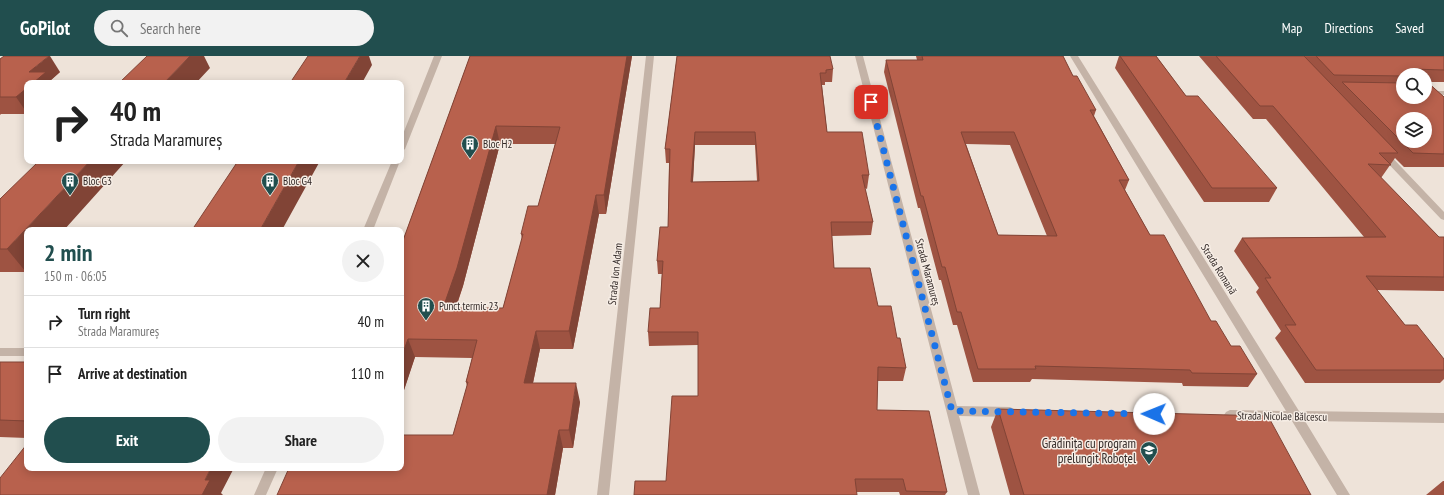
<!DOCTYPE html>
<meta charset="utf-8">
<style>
body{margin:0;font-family:"PT Sans Narrow",sans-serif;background:#f2f2f2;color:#222;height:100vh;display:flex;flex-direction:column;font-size:15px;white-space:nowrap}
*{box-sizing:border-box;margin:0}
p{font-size:13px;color:#767676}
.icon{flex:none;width:22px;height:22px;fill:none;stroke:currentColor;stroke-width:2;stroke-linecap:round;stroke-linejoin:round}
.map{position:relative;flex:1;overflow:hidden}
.sheet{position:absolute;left:24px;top:171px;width:380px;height:244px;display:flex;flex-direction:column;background:#fff;border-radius:8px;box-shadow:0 2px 10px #0003}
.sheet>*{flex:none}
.top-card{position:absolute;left:24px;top:24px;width:380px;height:84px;border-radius:8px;box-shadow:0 2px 10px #0003;background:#fff;color:#222;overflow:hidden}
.fabs{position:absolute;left:1396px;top:12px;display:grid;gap:8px}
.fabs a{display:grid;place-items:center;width:36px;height:36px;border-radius:50%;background:#fff;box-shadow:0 2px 10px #0003;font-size:20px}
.pin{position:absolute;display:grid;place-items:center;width:34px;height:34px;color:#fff;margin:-17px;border-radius:8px;box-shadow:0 2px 6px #0006}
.me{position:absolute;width:44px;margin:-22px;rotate:271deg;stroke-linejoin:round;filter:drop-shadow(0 0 3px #0008)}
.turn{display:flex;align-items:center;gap:14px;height:84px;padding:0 20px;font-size:18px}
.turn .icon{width:52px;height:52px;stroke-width:2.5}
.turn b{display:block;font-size:28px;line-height:34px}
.round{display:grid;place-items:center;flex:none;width:42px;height:42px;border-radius:21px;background:#f2f2f2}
.headline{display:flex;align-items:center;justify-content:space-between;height:68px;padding:0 20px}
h1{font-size:24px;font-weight:800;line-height:30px;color:#214e4e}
.primary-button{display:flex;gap:8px;margin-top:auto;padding:8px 20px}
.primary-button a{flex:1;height:46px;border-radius:24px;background:#214e4e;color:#fff;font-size:16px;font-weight:800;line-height:46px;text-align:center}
.primary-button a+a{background:#f2f2f2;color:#222}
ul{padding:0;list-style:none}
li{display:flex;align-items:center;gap:12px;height:52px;padding:0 20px;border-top:1px solid #e0e0e0}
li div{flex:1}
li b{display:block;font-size:15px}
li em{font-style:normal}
header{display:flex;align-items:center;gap:24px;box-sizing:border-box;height:56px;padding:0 20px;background:#214e4e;color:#fff}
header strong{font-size:19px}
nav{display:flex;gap:22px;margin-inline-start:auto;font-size:14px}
.search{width:280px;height:36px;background:#f2f2f2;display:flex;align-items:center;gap:10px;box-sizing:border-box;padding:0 14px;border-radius:22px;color:#767676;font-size:15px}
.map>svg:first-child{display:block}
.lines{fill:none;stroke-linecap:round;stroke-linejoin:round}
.minor{fill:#c4b3a7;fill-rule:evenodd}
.wall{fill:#9e5342;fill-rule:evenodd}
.shaded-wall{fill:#814436}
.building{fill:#b8614d;stroke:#814436;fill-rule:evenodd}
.route{stroke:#1a73e8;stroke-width:7;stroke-dasharray:0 12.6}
.labels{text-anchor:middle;stroke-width:3;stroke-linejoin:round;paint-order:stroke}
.poi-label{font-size:11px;fill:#322927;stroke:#f6ede5;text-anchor:start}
.street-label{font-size:11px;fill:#322927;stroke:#f6ede5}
.near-poi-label{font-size:13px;fill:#322927;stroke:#f6ede5;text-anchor:end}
</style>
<header>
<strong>GoPilot</strong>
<div class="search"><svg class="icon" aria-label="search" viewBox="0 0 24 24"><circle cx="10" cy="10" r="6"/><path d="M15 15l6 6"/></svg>Search here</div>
<nav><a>Map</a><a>Directions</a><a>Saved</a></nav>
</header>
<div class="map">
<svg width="1444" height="439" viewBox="0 0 1444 439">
<rect width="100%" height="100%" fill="#eee3d9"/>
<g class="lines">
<path class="minor" d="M434 0H442L405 93 401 96V83Z
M646 0H654L609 439H597Z
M855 0H863L957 350 1010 351 1014 353 1016 356 1014 359 1010 361 959 360 980 439H968Z
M1070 0H1078L1299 355 1444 357V367L1305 365 1350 439H1337L1292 365 1230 364 1226 362 1224 359 1226 356 1230 354 1286 355Z
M1425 35H1444V39H1425Z
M1383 94 1386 95 1444 156V164L1441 163 1380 99V95Z
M392 105H400L373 174H363Z
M0 292H27V300H0Z
M266 412H278L266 439H254Z"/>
</g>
<path class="wall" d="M470 0H632L606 158H599L573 293H540L533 327 580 346 573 392H563L555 439H277L453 379 467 330 466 326 472 302 415 301 401 343V190ZM500 88H555L538 150 521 178 522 183 503 252H456L463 230Z
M677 0 833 13 832 26H825V29H822L827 76 869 119 867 133 865 132 873 166 871 179 832 180 834 212 878 250 897 282 906 312 903 325H877V354L947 436 945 439H900L899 436H857L666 425 698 340V289L649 290 648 276 660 252 662 218H658L657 205 668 171 669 107H666L665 93ZM695 89H755L757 125 693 126Z
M916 0H1063L1073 20 1096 54 1094 60 1129 124 1125 134 1150 179 1211 265 1231 290 1257 318 1248 331 1183 330 1182 327 1032 323 1030 326H973L957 269H953L941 224H939L920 152H918L884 16 886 4H917ZM966 88 1010 89 1047 180 998 179Z
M1119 0H1156L1186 40 1277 132 1269 146H1204L1115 12Z
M1199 0H1444V26H1427L1444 41V111H1404L1395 102 1381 122 1439 181H1444V235L1377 234 1405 269 1444 314V323L1440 327H1305L1275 282 1281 275 1256 236 1259 232 1234 195 1242 182 1364 181 1266 63H1253ZM1403 19H1425V41H1403Z
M0 3 60 16 51 24 53 27H27V58H1L0 59Z
M0 143 26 216H0Z
M0 306H27V382L0 381Z
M998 353 1311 439H1010L991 371Z
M1443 425H1444V439H1426Z"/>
<path class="shaded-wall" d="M49 0H50L60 16 51 24 53 27H33L29 16Z
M190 0H204L210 12 196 27H164Z
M360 0H369L372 9 362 27H344Z
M627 0H632L606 158 604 139Z
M27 32V57L16 41Z
M496 70 500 88 463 230 449 270 443 252Z
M695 76V89L692 139 691 126Z
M90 105H126L64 174H27V215L26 216 7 193Z
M299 105H320L282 174H260Z
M596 139 599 158 573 293 569 275Z
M536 275 540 293 529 346 524 327Z
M408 283 415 301 401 343V302Z
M576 327 580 346 573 392 569 374Z
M559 374 563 392 555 439H547Z
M211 412H234L221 437 223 439H202L205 424Z"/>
<path class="building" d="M4 0H49L29 16H46L33 27H27V32L16 41H0V3Z
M147 0H190L164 27H119Z
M308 0H360L344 27H290Z
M470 0H627L604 139H596L569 275H536L524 327H576L569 374H559L547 439H277L289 412H401V379H453L468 326H466L477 284 408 283 401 302V190ZM496 70 560 71 538 150H528L521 178H523L503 252H443L457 212Z
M677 0H830L833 13 826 14V17H820L827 76H862L869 119H862L873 166H831L834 212H870L878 250H891L897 282H900L906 312 878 311 877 354 929 355 947 436 906 435 903 423H855L857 439H634L635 425H666L672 340H698V276H648L650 252H660L663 205H657L660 171H668L670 93H665ZM695 76H755L759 125 691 126Z
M922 0H1063L1073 20H1077L1096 54H1090L1129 124H1119L1150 179H1164L1211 265H1216L1231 290H1240L1257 318 1192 317 1190 314 1035 310 1036 313H978L961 256H957L945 211H942L923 140H921L886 4H923ZM961 76H1014L1057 180 998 179Z
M1120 0H1156L1186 40H1198L1277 132H1212Z
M1216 0H1304L1398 97H1379L1391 109 1368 108 1439 181H1444V221L1366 220 1405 269H1417L1444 303V314H1316L1285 269H1296L1265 222H1271L1242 182 1386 181 1273 50H1260Z
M1316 0H1444V14L1412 13 1419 19H1403V20L1334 19Z
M1425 24 1444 41V98L1413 97 1342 26 1403 27V41H1425ZM1403 63H1425V85H1403Z
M39 105H90L7 193H0V143Z
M238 105H299L260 174H192Z
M0 306H27V365L0 364Z
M998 353 1268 360 1311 439H1024Z
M27 388V412H211L205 424H210L202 439H0V422Z"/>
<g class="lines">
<path class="route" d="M871 46 952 355 1154 358"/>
</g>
<defs>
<g id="building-pin" transform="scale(0.9)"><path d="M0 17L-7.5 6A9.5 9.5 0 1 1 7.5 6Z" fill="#214e4e" stroke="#f6ede5"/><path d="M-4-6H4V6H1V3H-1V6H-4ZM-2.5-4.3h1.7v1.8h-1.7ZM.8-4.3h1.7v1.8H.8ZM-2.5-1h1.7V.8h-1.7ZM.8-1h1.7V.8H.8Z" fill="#fff"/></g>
<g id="school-pin" transform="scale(0.9)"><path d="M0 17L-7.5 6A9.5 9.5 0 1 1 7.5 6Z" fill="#214e4e" stroke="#f6ede5"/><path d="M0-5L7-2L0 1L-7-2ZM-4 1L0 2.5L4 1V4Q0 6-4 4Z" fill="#fff"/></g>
</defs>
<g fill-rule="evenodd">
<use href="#building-pin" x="470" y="88"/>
<use href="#building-pin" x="70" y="125"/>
<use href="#building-pin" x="270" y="125"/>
<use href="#building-pin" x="426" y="250"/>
<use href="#school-pin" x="1149" y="394"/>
</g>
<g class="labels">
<g class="poi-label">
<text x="483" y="92">Bloc H2</text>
<text x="83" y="129">Bloc G3</text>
<text x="283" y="129">Bloc G4</text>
<text x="439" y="254">Punct termic 23</text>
</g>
<g class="street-label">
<text transform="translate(1219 213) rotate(58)" y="4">Strada Romană</text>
<text transform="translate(928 216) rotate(75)" y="4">Strada Maramureș</text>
<text transform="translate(615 218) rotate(-84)" y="4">Strada Ion Adam</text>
<text transform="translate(1282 360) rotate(1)" y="4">Strada Nicolae Bălcescu</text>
</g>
<g class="near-poi-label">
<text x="1136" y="392">Grădinița cu program<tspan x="1136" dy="15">prelungit Roboțel</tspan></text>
</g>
</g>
</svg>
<div class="fabs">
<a><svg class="icon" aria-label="search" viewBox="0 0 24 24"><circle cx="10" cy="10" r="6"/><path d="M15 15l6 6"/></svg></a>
<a><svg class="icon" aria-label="layers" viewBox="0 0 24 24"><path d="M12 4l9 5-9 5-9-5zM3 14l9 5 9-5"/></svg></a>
</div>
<div class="pin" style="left:871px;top:46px;background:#d93025"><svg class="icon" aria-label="arrive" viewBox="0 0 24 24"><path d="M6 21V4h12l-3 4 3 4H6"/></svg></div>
<svg class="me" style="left:1154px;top:358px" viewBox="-20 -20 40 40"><circle r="19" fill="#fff"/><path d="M0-13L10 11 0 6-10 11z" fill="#1a73e8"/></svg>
<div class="top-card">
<div class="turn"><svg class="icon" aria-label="right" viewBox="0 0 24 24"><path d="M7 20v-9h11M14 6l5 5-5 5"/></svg><div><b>40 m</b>Strada Maramureș</div></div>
</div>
<section class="sheet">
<div class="headline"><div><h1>2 min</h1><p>150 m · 06:05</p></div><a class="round"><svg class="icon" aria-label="close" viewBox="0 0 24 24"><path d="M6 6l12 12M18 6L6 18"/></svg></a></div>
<ul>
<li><svg class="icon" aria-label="right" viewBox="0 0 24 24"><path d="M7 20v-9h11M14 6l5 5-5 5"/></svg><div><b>Turn right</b><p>Strada Maramureș</p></div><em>40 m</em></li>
<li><svg class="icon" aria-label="arrive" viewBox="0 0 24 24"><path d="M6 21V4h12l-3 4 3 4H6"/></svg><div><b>Arrive at destination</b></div><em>110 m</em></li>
</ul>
<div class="primary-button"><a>Exit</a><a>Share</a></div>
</section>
</div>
